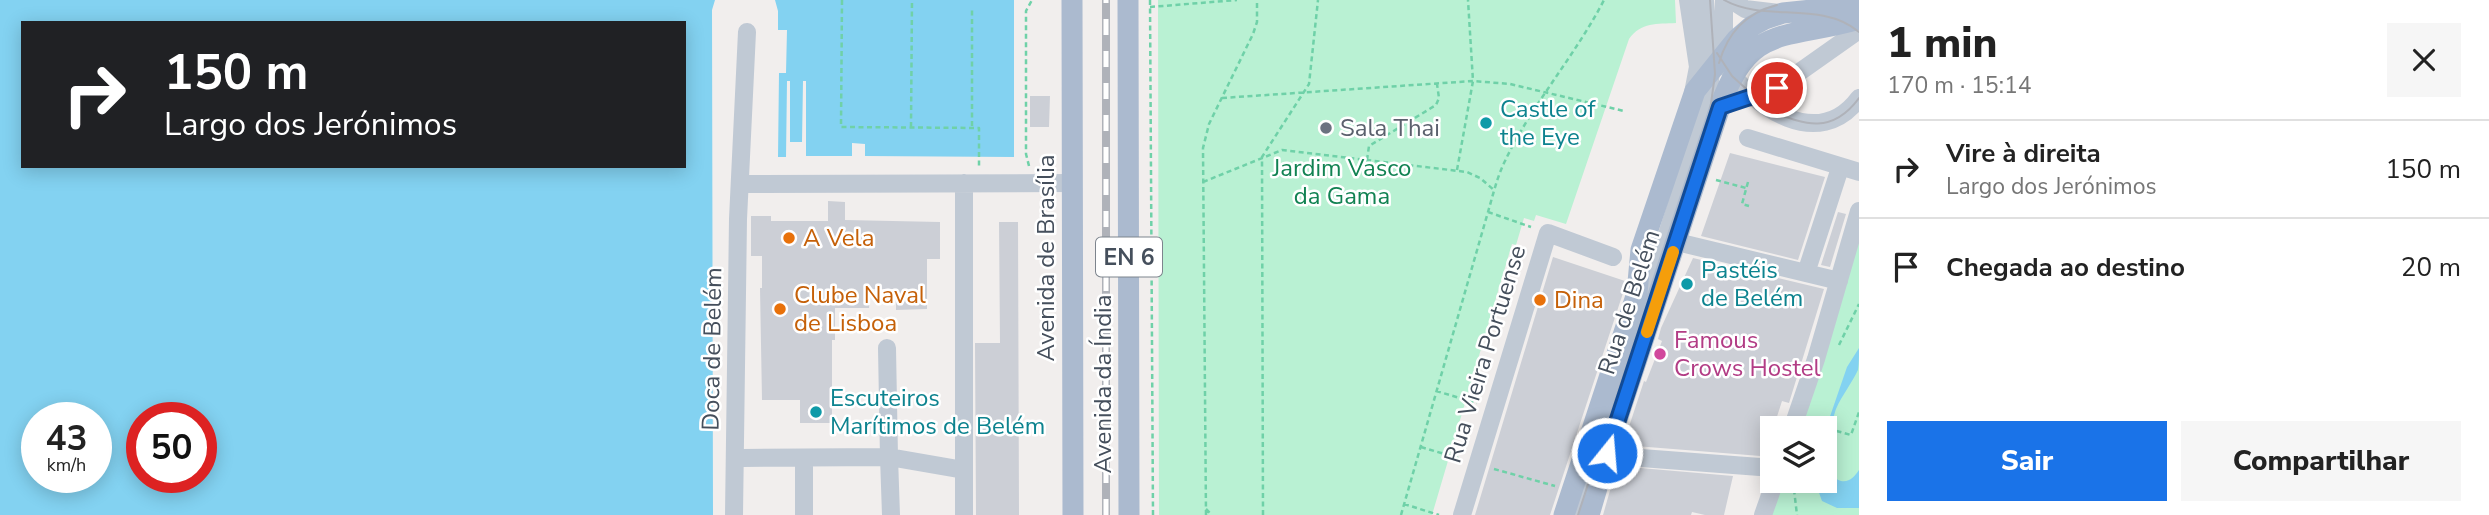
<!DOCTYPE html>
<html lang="pt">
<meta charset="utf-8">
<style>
body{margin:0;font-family:"Nunito Sans",sans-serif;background:#f6f6f6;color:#222;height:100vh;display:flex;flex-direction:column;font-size:26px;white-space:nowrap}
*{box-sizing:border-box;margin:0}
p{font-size:23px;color:#767676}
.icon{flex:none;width:38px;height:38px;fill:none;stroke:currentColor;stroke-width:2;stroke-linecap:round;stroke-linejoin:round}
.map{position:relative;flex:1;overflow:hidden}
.panel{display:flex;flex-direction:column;background:#fff;width:630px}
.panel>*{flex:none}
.hud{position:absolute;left:21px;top:21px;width:665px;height:147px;border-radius:0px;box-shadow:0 4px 18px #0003;background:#202124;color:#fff;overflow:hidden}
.fabs{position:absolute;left:1760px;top:416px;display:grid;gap:14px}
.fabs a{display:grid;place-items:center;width:77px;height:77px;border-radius:0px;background:#fff;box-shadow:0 4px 18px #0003;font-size:35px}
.speed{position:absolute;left:21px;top:402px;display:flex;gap:14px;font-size:35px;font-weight:700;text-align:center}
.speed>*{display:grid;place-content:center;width:91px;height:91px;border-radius:50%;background:#fff;box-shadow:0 4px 18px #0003;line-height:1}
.speed small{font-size:18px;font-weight:400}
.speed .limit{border:10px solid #d22;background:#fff;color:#111}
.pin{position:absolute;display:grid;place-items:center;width:60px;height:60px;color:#fff;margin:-30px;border:4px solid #fff;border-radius:50%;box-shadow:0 2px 7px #0007}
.me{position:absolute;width:77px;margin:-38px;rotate:17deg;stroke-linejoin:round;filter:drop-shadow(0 0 5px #0008)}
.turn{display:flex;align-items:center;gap:24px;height:147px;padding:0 28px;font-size:32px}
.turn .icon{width:91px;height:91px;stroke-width:2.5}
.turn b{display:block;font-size:49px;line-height:60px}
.round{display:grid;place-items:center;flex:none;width:74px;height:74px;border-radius:0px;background:#f6f6f6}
.head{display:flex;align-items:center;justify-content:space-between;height:119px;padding:0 28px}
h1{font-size:42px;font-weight:800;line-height:52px}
.primary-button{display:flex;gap:14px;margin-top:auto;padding:14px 28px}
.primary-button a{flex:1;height:80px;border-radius:0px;background:#1a73e8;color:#fff;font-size:28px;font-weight:800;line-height:80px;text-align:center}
.primary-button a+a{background:#f6f6f6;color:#222}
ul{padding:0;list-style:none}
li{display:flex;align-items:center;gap:21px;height:98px;padding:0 28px;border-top:2px solid #e0e0e0}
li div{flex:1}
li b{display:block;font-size:26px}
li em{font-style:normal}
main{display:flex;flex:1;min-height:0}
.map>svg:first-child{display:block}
.green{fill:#b9f1d3}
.water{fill:#83d2f1;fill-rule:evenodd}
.building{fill:#cccfd6}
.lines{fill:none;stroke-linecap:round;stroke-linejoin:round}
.path{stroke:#6fd1a8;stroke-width:2.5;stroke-dasharray:5 3.5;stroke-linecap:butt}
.minor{stroke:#c0c9d4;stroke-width:18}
.major{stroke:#abbacf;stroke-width:21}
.tram{stroke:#afb2b9;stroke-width:2}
.rail-casing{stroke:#afb2b9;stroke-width:8}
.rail{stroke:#fff;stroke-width:5;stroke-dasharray:16;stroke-linecap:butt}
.route-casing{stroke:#114b97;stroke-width:18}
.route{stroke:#1a73e8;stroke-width:12}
.slow{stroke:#f59e0b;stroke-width:12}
.culture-dot{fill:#0f9aa8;stroke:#fff;stroke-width:2.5}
.worship-dot{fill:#6b7280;stroke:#fff;stroke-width:2.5}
.food-dot{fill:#e8710a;stroke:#fff;stroke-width:2.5}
.hotel-dot{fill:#d1479c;stroke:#fff;stroke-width:2.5}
.labels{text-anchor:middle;stroke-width:5;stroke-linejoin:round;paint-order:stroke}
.shield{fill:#fff;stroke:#7d848d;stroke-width:2}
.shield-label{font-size:23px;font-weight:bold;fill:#454f5c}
.culture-label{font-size:24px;fill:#0d838f;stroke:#fff;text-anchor:start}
.worship-label{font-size:24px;fill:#5b616d;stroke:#fff;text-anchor:start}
.park-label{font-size:24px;fill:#118252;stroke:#fff}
.food-label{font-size:24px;fill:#c56008;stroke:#fff;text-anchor:start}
.street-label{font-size:24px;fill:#454f5c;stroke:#fff}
.hotel-label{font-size:24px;fill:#b23c85;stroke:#fff;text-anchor:start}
</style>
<main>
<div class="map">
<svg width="1859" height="515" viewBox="0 0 1859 515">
<rect width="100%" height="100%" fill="#f1eeed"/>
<path class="green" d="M1158 0H1675L1676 23C1657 24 1641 22 1629 39L1566 224 1536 215 1534 221 1524 218 1516 245 1512 244 1432 515H1159Z
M1859 236V515H1767L1778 481H1825V429H1795Z"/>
<path class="water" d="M0 0H715L712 10 713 515H0ZM23 23H684V166H23ZM96 418V478H37V418ZM142 418H201V478H142Z
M775 0H1014V157L865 156V144L852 143V156H806V81H803L802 142H790V81H787L786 157H778L779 73H786L787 30H778V11Z
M1859 348C1859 355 1859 363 1858 370 1852 383 1842 395 1836 409 1831 423 1820 476 1841 481 1849 483 1855 476 1859 470V508H1837L1822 501 1818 490 1819 481H1825V431L1847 367Z"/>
<path class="building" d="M1030 96H1050L1049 127H1030Z
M1730 153 1825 177 1798 260 1701 236Z
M828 201 845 202V220L940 222V259H927V309L896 310V289H870L869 308H835V340H832V423H800V400H762L760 288H762V256H751V216H771V221H828Z
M1838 212 1846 214 1830 267 1821 265Z
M999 222H1018L1019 515H976L975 343H1000Z
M1553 257 1625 281 1624 290 1550 515H1475Z
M1693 258 1824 289 1789 403 1782 401 1773 429V457L1623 445 1644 381 1646 382 1662 341 1658 339 1661 328Z
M1617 466 1733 476 1724 515H1705L1692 512 1691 515H1603Z"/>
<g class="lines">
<path class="path" d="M842 0 841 127 979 128V166
M1150 0 1153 515
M1150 7 1237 0
M1222 98 1473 81 1510 84 1624 111
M972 126V7
M911 127 912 0
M1367 160 1369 146 1436 105 1439 98 1437 84
M1029 166 1026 154V11L1032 0
M1457 170 1473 81 1468 0
M1716 180 1746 188
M1203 182 1282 150 1467 172 1480 178 1494 190
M1748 182 1742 204 1749 206
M1488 212 1531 227
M1839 345 1859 304
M1436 391 1477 403
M1812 424 1851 435 1859 412
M1421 447 1461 459
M1494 469 1555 486
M1793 481 1797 515
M1404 504 1439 515
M1206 509 1212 515
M1206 515 1203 148 1209 124 1253 34 1257 22V0
M1263 515 1262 157 1309 84 1318 0
M1401 515 1488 212C1493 195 1497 177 1505 161 1532 104 1575 56 1604 0"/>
<path class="minor" d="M1688 0 1698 67 1693 93
M1731 0 1745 9 1779 13
M1720 62 1724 30V0
M1726 66C1754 108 1819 152 1859 98
M1715 111 1736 100 1777 88 1859 30
M1748 138 1859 172
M964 183V515
M741 184 1072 183
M1677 242 1839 281
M1806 273 1840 168
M1646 301 1708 105 1711 69 1705 0
M1792 429 1816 359 1859 211
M1607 453 1628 457 1773 468
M743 458 889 457 887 348
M804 458V515
M734 515 738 219 747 32
M891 515 889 457 964 470
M1462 515 1548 233 1613 257
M1575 515 1604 428
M1763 515 1775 481"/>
<path class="major" d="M1072 0 1073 515
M1128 0 1129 515
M1564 515 1637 293 1641 250 1695 91 1736 40 1752 26 1765 19 1783 13 1859 5
M1589 515 1616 423 1720 107C1749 22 1788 40 1859 19"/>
<path class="tram" d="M1724 0C1765 23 1821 0 1859 32
M1717 53 1732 76 1764 105
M1719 63C1728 32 1746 13 1777 5
M1708 125C1749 62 1807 169 1859 98
M1578 515 1710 111 1715 74 1710 0"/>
<g class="rail-casing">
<path id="rail" d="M1106 515V0"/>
</g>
<use href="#rail" class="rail"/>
</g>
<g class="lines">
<g class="route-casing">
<path id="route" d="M1607 453 1720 107 1777 88"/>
</g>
<use href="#route" class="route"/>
<path class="slow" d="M1647 332 1673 252"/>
</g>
<g class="culture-dot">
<circle cx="1486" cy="123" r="7"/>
<circle cx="1687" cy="284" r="7"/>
<circle cx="816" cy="412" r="7"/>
</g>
<circle class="worship-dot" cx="1326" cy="128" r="7"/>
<g class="food-dot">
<circle cx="789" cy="238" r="7"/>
<circle cx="1540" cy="300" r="7"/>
<circle cx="780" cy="309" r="7"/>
</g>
<circle class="hotel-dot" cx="1660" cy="354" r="7"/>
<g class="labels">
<rect class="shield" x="1096" y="237.5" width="66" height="39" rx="5"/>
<g class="shield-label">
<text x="1129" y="265">EN 6</text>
</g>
<g class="culture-label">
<text x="1500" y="117">Castle of<tspan x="1500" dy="28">the Eye</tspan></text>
<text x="1701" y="278">Pastéis<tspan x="1701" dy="28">de Belém</tspan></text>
<text x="830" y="406">Escuteiros<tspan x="830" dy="28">Marítimos de Belém</tspan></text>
</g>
<g class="worship-label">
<text x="1340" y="136">Sala Thai</text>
</g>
<g class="park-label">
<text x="1342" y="176">Jardim Vasco<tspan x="1342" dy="28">da Gama</tspan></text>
</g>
<g class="food-label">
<text x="803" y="246">A Vela</text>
<text x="794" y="303">Clube Naval<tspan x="794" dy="28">de Lisboa</tspan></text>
<text x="1554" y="308">Dina</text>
</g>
<g class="street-label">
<text transform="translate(1046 258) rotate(-90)" y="8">Avenida de Brasília</text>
<text transform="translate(1629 302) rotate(-72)" y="8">Rua de Belém</text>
<text transform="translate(712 349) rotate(-89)" y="8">Doca de Belém</text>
<text transform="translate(1485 354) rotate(-73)" y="8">Rua Vieira Portuense</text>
<text transform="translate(1103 384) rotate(-90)" y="8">Avenida da Índia</text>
</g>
<g class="hotel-label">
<text x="1674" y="348">Famous<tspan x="1674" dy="28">Crows Hostel</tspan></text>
</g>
</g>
</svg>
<div class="fabs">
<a><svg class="icon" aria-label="layers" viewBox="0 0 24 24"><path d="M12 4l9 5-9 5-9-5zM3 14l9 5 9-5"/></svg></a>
</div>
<div class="speed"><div>43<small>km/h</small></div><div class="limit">50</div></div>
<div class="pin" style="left:1777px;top:88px;background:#d93025"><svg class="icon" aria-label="arrive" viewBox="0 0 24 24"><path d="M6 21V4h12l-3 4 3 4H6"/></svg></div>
<svg class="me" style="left:1607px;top:453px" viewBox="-20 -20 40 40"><circle r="17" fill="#1a73e8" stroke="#fff" stroke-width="3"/><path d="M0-11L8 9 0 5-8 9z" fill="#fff"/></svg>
<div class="hud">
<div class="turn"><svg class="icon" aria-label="right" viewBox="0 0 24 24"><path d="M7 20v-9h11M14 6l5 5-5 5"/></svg><div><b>150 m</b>Largo dos Jerónimos</div></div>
</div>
</div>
<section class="panel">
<div class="head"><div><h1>1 min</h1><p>170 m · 15:14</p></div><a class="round"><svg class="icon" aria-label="close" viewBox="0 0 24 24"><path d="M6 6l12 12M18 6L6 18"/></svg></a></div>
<ul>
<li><svg class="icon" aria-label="right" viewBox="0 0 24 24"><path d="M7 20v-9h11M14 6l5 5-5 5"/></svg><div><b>Vire à direita</b><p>Largo dos Jerónimos</p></div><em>150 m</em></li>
<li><svg class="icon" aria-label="arrive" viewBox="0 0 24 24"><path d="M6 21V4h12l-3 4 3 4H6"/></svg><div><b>Chegada ao destino</b></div><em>20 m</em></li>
</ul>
<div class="primary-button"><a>Sair</a><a>Compartilhar</a></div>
</section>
</main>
